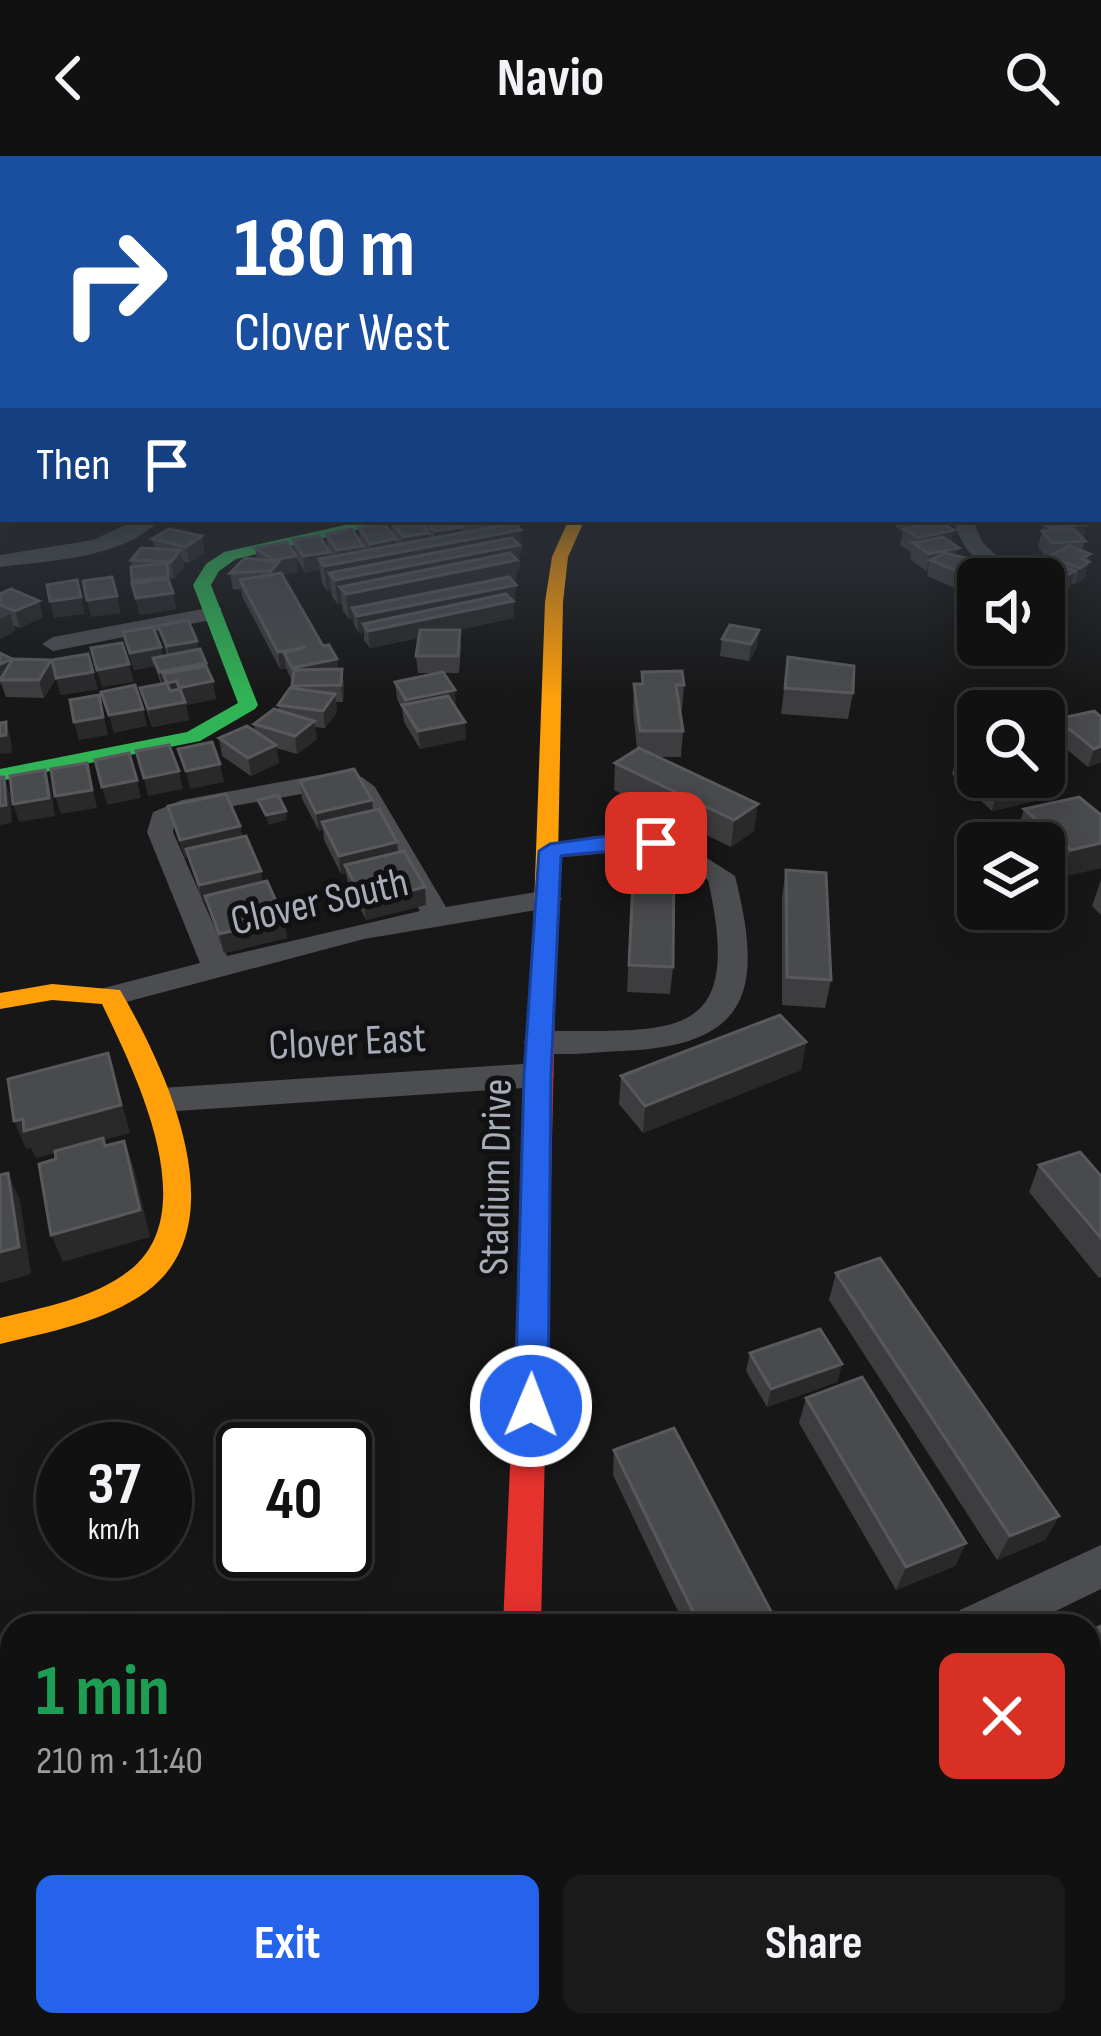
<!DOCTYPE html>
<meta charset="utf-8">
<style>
body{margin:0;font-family:"Sofia Sans Condensed",sans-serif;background:#1a1a1a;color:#f1f3f6;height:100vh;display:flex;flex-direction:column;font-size:45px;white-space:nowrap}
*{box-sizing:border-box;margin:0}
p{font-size:39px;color:#9c9d9f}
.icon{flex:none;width:66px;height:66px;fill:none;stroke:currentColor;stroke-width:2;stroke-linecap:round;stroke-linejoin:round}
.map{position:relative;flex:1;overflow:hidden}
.drawer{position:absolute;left:0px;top:1458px;width:1101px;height:423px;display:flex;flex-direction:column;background:#111;border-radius:36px 36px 0 0;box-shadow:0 6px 30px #0003,0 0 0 3px #303131}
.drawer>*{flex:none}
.top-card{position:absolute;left:0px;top:0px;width:1101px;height:366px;box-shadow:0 6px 30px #0003,0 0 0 3px #303131;background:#1a4fa0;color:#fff;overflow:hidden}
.buttons{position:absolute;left:957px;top:402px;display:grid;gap:24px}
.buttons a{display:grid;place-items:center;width:108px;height:108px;border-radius:18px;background:#111;box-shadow:0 6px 30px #0003,0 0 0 3px #303131;font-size:60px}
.speed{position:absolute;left:36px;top:1266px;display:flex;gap:24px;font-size:60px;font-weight:700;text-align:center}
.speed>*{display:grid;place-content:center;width:156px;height:156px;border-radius:50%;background:#111;box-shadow:0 6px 30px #0003,0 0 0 3px #303131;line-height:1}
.speed small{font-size:30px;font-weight:400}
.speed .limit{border:6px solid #111;border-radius:18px;background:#fff;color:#111}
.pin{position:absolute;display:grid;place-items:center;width:102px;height:102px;color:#fff;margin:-51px;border-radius:24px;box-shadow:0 6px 18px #0006}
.me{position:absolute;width:132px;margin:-66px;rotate:1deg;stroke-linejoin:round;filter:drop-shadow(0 0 9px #0008)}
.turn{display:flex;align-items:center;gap:42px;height:252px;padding:0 36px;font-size:54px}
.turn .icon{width:156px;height:156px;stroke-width:2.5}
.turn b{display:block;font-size:84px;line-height:102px}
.then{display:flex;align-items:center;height:114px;padding:0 36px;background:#0003;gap:24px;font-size:45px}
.round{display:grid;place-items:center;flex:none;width:126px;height:126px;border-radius:18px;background:#1a1a1a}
.overview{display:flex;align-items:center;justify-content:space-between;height:204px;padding:0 36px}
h1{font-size:72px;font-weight:700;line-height:90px;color:#1e9e55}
.button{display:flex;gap:24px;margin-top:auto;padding:24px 36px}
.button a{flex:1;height:138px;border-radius:18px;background:#2563eb;color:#fff;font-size:48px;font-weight:700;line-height:138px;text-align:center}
.button a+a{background:#1a1a1a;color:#f1f3f6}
header{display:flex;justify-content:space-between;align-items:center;height:156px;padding:0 36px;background:#111;font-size:54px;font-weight:700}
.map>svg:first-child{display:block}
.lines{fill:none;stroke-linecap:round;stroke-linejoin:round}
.street{fill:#4b4d50;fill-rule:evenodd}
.fast{fill:#30b455;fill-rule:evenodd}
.slow{fill:#ff9f0a;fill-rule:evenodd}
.jam{fill:#e5322d;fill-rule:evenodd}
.wall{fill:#3d3d3f}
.shaded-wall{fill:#29292a}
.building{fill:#494a4c;stroke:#58595d;stroke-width:3}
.route{fill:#2563eb;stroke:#184099;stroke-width:3}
.labels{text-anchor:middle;stroke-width:10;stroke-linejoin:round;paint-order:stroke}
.street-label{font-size:42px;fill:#a8aeb9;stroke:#111113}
</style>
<header><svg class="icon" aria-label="back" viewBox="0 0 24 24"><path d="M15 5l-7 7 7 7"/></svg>Navio<svg class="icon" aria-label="search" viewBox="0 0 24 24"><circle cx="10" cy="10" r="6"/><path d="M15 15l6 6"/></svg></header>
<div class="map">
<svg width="1101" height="1880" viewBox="0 0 1101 1880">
<rect width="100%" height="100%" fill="#171717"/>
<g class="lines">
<path class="street" d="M3 317V329L0 330V318Z
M1098 324H1101V336H1098Z
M138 363H161C122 403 52 404 0 411V399L93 384Z
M952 363H972L983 387 997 400 994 404C968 408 961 383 952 363Z
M213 451 221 452V462L53 495 42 488 53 481Z
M330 617 362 621 375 631 446 751 548 734 562 743 548 752 364 783 111 850 100 847 96 840 100 833 200 807 147 676 153 656 182 644ZM330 633H346L356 640 420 755 227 800 173 676 175 666 189 658Z
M639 679 690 691 735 720C763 831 753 890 622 895 593 896 557 902 529 894L524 886 529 878 540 875C675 874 745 889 708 724 686 709 665 698 638 695 613 693 551 709 536 695L540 689 596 680Z
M538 907 549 911 554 919 549 927 538 931 161 956 149 952 144 944 149 936 161 932Z
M1101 1389V1433L1025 1470H953L960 1454Z"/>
<path class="fast" d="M372 363H402L236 403 219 415 211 429 258 549 255 553 200 585 0 625V613L187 576 238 547 193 429 206 408 224 396Z
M476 1869H522V1880H476Z"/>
<path class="slow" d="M569 363H585L568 401 563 446 556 807 544 815 532 807 545 446 552 401Z
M52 828 120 834C165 911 240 1068 146 1136 104 1166 49 1176 0 1188V1162C44 1151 93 1143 130 1114 205 1055 134 915 102 848L52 844 0 853V837Z"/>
<path class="jam" d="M544 799 556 807 541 1470H503L532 807Z"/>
</g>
<path class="wall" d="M423 363H456L460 368 459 363H503L500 370 522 397 519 398 520 413H517L513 462 458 474 461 491 459 517H444L466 583 420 593 404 566 402 553 397 543 395 526 439 517H418L416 500 419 482 370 492 364 484V476L359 477 354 469 353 462 349 463 343 455 342 448H338L332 441 331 434 327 435 322 427 320 414 305 417 296 401 298 416 282 419 323 490 339 513H342L344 530 343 546H336L337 556 325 572 315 571 317 583 297 598 276 592 279 607 251 620 222 600 219 582 255 575 254 568 279 554 278 549 292 533V525L286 512 280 513 242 440 241 433 233 434 230 417 257 404 255 392 295 399 293 384 328 393 326 378 360 385 359 372 392 378 391 366 423 370Z
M898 363H942L941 366 957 400 970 403 973 426 957 433 927 420 928 414 926 415 910 403 911 396 900 389 903 376 896 371Z
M1005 363H1046L1045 366 1083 383 1085 385 1082 395 1088 406 1085 422 1075 428 1071 427 1070 431 1054 439 1044 435V423H983L987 408 1020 415 1022 408 1047 403 1038 391 1044 366 1013 369Z
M152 383 205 396 189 407 183 405 184 411 174 423 170 422 176 453 140 459 132 428 131 404 155 393Z
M0 438 43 461 20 472 14 470 15 475 0 483Z
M730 469 757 491 749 505 720 500 722 483Z
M158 470 199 493 206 507 216 543 186 549 189 564 152 571 140 532 161 528 155 510 134 514 123 476 163 500 167 499Z
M0 497 13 505 98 533 61 539 56 522 44 542 6 541 1 527 0 528Z
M788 501 853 537 848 563 781 558Z
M642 516 684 529 682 554H680L683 575 681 601H657L754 675 731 691 614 634 615 607 637 593 633 554 634 528H641Z
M1101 561V606L1088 611 1052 581 1057 563Z
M978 588V621H1044L1051 616 1043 643 992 655 952 618 959 592Z
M300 625 373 654 397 686 398 697 426 749 366 764 348 728 346 717 341 718 324 684 323 674 319 675 302 643Z
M168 650 240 670 242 681 263 726 284 763 287 782 224 797 206 747H203L188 701 185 702Z
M1024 653 1101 659V712L1061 721 1044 705V687H1024L1016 680Z
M634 703 673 811 670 838 627 836Z
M786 714 831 824 825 852 782 849V741Z
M1101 724V759L1092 750Z
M806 886 801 914 643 977 619 948 621 920Z
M1039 1009 1101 1020V1121L1099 1122 1029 1036Z
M836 1117 1059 1360 1045 1384 997 1404 829 1144Z
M750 1197 842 1208 837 1226 767 1251 746 1215Z
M806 1242 966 1387 955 1410 896 1434 799 1267Z
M614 1294 774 1470H685L613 1319Z
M1101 1470V1587L1089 1568V1475Z
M748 1869H870L872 1880H750Z"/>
<path class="shaded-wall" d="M309 363H341V365L310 370Z
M494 363H503V366L494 378Z
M928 363H942L939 376 911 378 914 366Z
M1088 368 1083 384 1047 381 1050 372Z
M462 371 463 385 521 374 522 397 519 398 520 413H517L513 462 370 492 368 475 363 468 364 476 359 477 357 460 352 452 353 462 349 463 346 438 340 432 342 448H338L335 424 329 417 331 434 327 435 324 410 319 403 320 414 305 417 303 400 330 396 331 409 338 408 337 394 363 390 365 403 371 402 370 388 396 383 397 397 404 395 403 381 429 377 430 391 435 390 434 375Z
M954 374 950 390H917L919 382Z
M202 380 205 396 189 407 186 391Z
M959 392 955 408 930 404 928 414 926 415 929 398Z
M180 394 184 411 174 423 171 406Z
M1090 398 1085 422 1075 428 1081 403Z
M296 400 298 416 281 419 274 431 271 415 274 412 273 404Z
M970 403 968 414 977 410 973 426 957 433 961 417 966 405Z
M167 407 176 453 140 459 132 425Z
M1075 415 1070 431 1054 439 1058 423Z
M77 424 85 458 54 462 50 445Z
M117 440 121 457 91 461 87 444Z
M39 445 43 461 20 472 15 455Z
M10 458 15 475 0 483V463Z
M759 474 757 491 749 505 751 488Z
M197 485 201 502 170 507 167 490Z
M161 491 165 508 153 502 155 510 134 514 130 497Z
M306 491 284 497 286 512 280 513 278 496Z
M12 503 17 520 0 524V528V508Z
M337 503 339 520 294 529 292 512Z
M51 504 56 521 44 542 39 524Z
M206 507 210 524 178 531 180 542 171 544 167 527 163 518 166 533H163L159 516Z
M129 508 134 526 102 531 97 514Z
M342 513 344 530 343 546 341 529Z
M93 516 98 533 61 539 56 522Z
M213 525 216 543 186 549 189 564 152 571 148 553 182 547 179 532Z
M455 534 456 551 407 557 406 544Z
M335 538 337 556 325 572 323 555Z
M99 539 108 579 79 584 74 566Z
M143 553 147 570 114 577 109 559Z
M314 565 317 583 297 598 295 580Z
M6 566 11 584 12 597 0 598V580Z
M465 566 466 583 420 593 418 575Z
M276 589 279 607 251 620 248 602Z
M1101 590V606L1088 611 1094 593Z
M87 607 97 652 61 658 55 640Z
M220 608 224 626 190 633 186 615Z
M45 614 51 632 55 660 19 666 13 648Z
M179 615 183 633 148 640 144 622Z
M1051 616 1043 643 992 655 999 628 1032 621H1044V618Z
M4 621 10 639 12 667 0 669V650Z
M137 624 141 642 107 649 102 631Z
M372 644 374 662 322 666 323 674 319 675 316 657Z
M758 648 754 675 731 691 734 664Z
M286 655 287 664 268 669 266 659Z
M240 670 244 688 186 693 188 701 185 702 180 684Z
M397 686 399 705 345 709 346 717 341 718 339 700Z
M1101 687V712L1061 721 1071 694Z
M261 715 264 733 205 740 206 747H203L199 729Z
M425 731 426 749 366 764 364 746Z
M284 763 287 782 224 797 219 778Z
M806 886 801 914 643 977 645 950Z
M108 897 130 977 36 1002 31 992 26 993 14 965 23 963Z
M124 985 134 1012 150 1081 63 1106 51 1079Z
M8 1017 20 1044 31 1118 0 1127V1096Z
M842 1208 837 1226 767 1251 771 1233Z
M1059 1360 1045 1384 997 1404 1010 1380Z
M966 1387 955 1410 896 1434 906 1411Z"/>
<path class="building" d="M407 363H418L429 377 403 381 391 366Z
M424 363H456L462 371 434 375Z
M1062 363H1082L1088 368 1050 372 1043 367Z
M938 365 954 374 919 382 904 373Z
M384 367 396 383 370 388 359 372Z
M515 367 521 374 324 410 319 403Z
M169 373 202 380 186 391 152 383Z
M352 373 363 390 337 394 326 378Z
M1074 373 1085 385 1052 387 1042 375Z
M319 380 330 396 303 400 293 384Z
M943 381 959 392 929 398 913 387Z
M512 382 519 389 335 424 329 417Z
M287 386 296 400 273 404 255 392Z
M1069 390 1090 398 1081 403 1089 406 1080 412 1048 401Z
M141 392 180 394 171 406 131 404Z
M510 397 517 404 346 438 340 431Z
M945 397 970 403 966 405 977 410 961 417 930 404Z
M1038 400 1075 415 1058 423 1022 408Z
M245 402 279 406 271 415 230 417Z
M167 407 168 421 132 425 131 411Z
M1013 407 1026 422 999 423 987 408Z
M281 417 323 490 329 489 337 503 292 512 284 497 306 491 278 496 240 424Z
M112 421 117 440 87 444 83 425Z
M509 421 516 429 357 460 352 452Z
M168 423 173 437 136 442 132 428Z
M77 424 81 441 50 445 47 429Z
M11 433 39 445 15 455 0 449V438Z
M506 438 513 445 368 475 363 468Z
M188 464 197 485 167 490 158 470Z
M730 469 759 474 751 488 722 483Z
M153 471 161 491 130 497 123 476Z
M420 474H460L458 500H416Z
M122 487 129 508 97 514 91 492Z
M200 493 206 507 159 516 153 502Z
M0 497 12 503 0 508Z
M88 498 93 516 56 522 52 504Z
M788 501 854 510 853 537 785 532Z
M13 503 51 504 39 524H0Z
M206 510 213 525 179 532 177 525 167 527 163 518Z
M342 513 341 529 292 530 294 514Z
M682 515 684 529H676L683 575H640L634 528H643L642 516Z
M443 516 455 534 406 544 395 526Z
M167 527 170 535 180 533 185 546 148 553 140 532Z
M135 529 143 553 109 559 101 536Z
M290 532 335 538 323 555 278 549Z
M99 539 103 561 74 566 70 544Z
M448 540 465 566 418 575 402 549Z
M274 553 314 565 295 580 254 568Z
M1094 555 1101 561V590L1094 593 1057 563Z
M6 566V579L0 580V567Z
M247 570 276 589 248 602 219 582Z
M212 586 220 608 186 615 178 593Z
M978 588V609L959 592Z
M169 589 179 615 144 622 136 595Z
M639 592 758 648 734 664 615 607Z
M129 597 137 624 102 631 95 604Z
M87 607 92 634 55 640 51 613Z
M354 613 372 644 316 657 300 625Z
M45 614 49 642 13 648 10 620Z
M0 621H4L6 649 0 650Z
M991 621H1032L999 628Z
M226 638 240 670 180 684 168 650Z
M278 639 286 655 266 659 258 644Z
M1079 641 1101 659V687L1071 694 1024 653Z
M379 653 397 686 339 700 322 666Z
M246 680 261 715 199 729 186 693Z
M404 695 425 731 364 746 345 709Z
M634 703 674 704 673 811 629 809Z
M786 714 826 717 831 824 787 821Z
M267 725 284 763 219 778 205 740Z
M780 859 806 886 645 950 621 920Z
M108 897 121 949 24 975 23 963 14 965 8 923Z
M103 982 105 990 124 985 140 1054 51 1079 39 1008 56 1003 55 995Z
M1080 996 1101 1020V1082L1039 1009Z
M8 1017 19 1091 0 1096V1019Z
M880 1102 1059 1360 1010 1380 836 1117Z
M820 1173 842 1208 771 1233 750 1197Z
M862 1221 966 1387 906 1411 806 1242Z
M674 1272 776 1465 764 1470H700L614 1294Z
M1101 1470V1540L1089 1522V1475Z
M760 1869H870L872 1880H761Z"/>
<linearGradient id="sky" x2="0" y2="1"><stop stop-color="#0d0d0d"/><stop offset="0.52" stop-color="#363c47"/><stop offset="1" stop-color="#363c47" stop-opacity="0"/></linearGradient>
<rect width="1101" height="543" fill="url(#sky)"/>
<path class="route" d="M628 677 663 683 667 687C659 693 580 697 561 700L551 919 548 1250 543 1261 531 1265 519 1261 515 1250 524 919 539 695 550 688Z"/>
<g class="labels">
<g class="street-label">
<text transform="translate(319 744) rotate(-13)" y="15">Clover South</text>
<text transform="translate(347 884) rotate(-3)" y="15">Clover East</text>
<text transform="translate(494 1021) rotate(-89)" y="15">Stadium Drive</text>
</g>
</g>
</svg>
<div class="buttons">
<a><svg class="icon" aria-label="sound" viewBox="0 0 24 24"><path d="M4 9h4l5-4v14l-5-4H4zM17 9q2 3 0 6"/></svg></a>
<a><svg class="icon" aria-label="search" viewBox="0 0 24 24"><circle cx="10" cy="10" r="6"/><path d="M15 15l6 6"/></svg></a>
<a><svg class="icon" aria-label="layers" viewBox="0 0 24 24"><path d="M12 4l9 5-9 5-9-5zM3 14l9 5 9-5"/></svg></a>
</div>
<div class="speed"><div>37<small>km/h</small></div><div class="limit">40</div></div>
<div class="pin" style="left:656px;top:687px;background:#d93025"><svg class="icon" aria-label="arrive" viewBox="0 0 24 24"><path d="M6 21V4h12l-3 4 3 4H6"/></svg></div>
<svg class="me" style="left:531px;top:1250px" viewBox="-20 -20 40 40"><circle r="17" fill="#2563eb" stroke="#fff" stroke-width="3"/><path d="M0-11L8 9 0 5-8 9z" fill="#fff"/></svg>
<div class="top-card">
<div class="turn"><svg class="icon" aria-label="right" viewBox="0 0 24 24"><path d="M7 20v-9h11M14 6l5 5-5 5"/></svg><div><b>180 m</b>Clover West</div></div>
<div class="then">Then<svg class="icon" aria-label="arrive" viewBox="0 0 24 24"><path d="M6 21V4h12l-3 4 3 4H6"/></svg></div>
</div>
<section class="drawer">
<div class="overview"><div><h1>1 min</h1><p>210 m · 11:40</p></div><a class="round" style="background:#d93025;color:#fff"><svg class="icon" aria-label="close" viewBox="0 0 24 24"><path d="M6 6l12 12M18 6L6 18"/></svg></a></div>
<div class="button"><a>Exit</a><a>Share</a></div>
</section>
</div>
